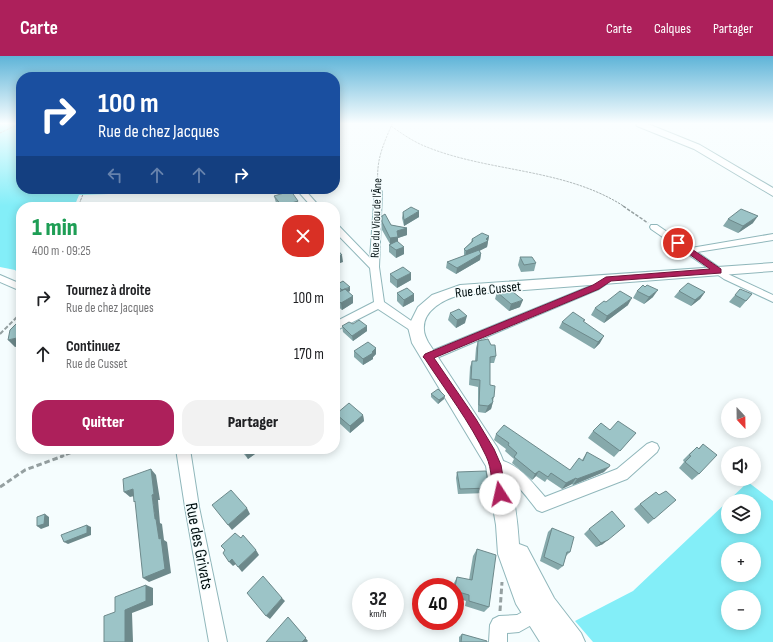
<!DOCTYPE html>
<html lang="fr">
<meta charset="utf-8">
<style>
body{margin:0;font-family:"Sofia Sans Condensed",sans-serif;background:#f2f2f2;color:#202124;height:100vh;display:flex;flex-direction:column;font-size:15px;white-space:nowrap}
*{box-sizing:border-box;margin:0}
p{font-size:13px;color:#757577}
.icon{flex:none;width:22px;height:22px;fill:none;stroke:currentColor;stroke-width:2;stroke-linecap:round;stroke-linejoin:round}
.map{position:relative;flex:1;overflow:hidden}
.drawer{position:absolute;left:16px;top:146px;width:324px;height:252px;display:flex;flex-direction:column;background:#fff;border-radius:16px;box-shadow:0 2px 10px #0003}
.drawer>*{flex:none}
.guide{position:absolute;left:16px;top:16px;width:324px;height:122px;border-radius:16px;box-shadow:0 2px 10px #0003;background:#1a4fa0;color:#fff;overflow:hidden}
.needle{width:26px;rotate:158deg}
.fabs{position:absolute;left:721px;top:342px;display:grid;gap:8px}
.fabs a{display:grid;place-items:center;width:40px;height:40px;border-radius:50%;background:#fff;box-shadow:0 2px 10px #0003;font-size:20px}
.speed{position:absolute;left:352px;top:522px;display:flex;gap:8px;font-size:20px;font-weight:700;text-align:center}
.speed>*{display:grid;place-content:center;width:52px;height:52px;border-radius:50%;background:#fff;box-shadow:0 2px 10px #0003;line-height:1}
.speed small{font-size:10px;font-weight:400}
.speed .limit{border:6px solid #d22;background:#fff;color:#111}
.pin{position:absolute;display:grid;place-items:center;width:34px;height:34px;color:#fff;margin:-17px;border:2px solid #fff;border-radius:50%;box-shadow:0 1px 4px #0007}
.me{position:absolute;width:44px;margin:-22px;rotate:350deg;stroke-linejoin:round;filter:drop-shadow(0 0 3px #0008)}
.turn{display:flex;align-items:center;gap:14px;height:84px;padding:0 16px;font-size:18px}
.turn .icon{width:52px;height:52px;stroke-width:2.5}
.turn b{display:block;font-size:28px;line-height:34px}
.lanes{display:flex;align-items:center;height:38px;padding:0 16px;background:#0003;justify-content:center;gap:20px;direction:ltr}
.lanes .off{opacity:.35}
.round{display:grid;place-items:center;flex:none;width:42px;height:42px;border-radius:16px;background:#f2f2f2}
.headline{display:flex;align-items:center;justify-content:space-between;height:68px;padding:0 16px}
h1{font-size:24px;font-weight:800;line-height:30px;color:#1e9e55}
.button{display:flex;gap:8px;margin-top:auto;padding:8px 16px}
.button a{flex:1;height:46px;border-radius:16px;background:#ad205b;color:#fff;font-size:16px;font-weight:800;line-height:46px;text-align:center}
.button a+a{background:#f2f2f2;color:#202124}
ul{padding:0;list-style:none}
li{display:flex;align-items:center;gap:12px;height:56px;padding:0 16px}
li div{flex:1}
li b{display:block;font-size:15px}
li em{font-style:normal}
header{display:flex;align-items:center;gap:24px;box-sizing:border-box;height:56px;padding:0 20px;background:#ad205b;color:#fff}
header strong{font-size:19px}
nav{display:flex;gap:22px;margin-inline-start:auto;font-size:14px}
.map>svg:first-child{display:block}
.green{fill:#83eef8;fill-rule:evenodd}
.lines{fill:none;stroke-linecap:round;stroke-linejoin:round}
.street-casing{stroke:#90b7bb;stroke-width:2}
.secondary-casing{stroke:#90b7bb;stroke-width:2}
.path-far3{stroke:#95a0a1;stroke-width:1;stroke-dasharray:2.5 1;stroke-linecap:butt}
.path-far2{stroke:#95a0a1;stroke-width:1.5;stroke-dasharray:3.5 1.5;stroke-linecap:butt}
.path-far1{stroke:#95a0a1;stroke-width:2;stroke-dasharray:4.5 2;stroke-linecap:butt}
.path{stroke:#95a0a1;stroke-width:3;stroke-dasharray:5.5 3;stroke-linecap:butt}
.street{fill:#fff;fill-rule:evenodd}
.secondary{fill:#fff;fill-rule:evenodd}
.wall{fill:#86a9ab}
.shaded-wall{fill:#6d898b}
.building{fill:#9cc4c7;stroke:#6d898b}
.route{fill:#ad205b;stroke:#70153b}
.labels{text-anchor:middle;stroke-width:3;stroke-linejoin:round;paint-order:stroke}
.far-street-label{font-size:12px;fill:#031112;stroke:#f5fdfe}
.street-label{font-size:14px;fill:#031112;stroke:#f5fdfe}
.near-street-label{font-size:17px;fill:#031112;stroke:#f5fdfe}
</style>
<header>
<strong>Carte</strong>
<nav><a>Carte</a><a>Calques</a><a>Partager</a></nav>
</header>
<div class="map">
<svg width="773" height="586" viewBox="0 0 773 586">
<rect width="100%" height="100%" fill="#f5fdfe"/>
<path class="green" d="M0 68H21V133L226 134 79 139 74 151H21V220L15 214 0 211Z
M748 426 773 445V586H593L575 565 633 535 728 445V471H754V445H728ZM728 493H754V519H728ZM728 541H754V567H728Z"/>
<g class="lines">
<g class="street-casing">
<path id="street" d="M296 133H304L320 151H312Z
M375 134H381L382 136 379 211 384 246 420 271 421 274 420 277 416 278 378 253 335 275V266L374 246 370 212 335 176V169H338L370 202Z
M651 169H657L691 192 773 178V184L697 196 730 219 773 239V246L724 223 651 173 650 171Z
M0 219 21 228V235L0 226Z
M609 220 612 221 614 223 599 233 432 304 428 305 424 304 422 301 424 298 593 229Z
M652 386 657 388 659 392 657 396 627 423 542 456 537 454C522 435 514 422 491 413L489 409 491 405 496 403C518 407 531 425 545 441L617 413 647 388Z
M176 393H190L199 451 227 586H209L185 451Z
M535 549 544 554 546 560 544 566 538 568 535 567 519 576 507 577V586H489L490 569 493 563 499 560 517 559Z"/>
</g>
<g class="secondary-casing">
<path id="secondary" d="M636 68H648L700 89 773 132V140L694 93 637 70Z
M773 207V215L460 239C445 243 422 254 424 274 424 278 426 282 428 286L497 391C512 420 517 456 519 488L527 491 554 542 581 577 585 586H540L516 548 498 498 496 469 486 410 412 287 408 271 418 251 432 239 460 229Z"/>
</g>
<path class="path-far3" d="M391 70C401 77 411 84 422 89 487 117 564 111 625 151
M0 77 19 68
M378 130C376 104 382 92 392 68
M78 151 85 133"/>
<path class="path-far2" d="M623 150 648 167
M18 260 21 257"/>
<path class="path-far1" d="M0 278 19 259
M60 401 83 393"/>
<path class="path" d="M0 431 25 414 63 400
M500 555 502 526"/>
<use href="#street" class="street"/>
<use href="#secondary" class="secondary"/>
</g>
<path class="wall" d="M274 140 298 145 299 151H279L276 147Z
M403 156 419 161 404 170 402 162Z
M382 160 391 169 407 172V179L398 182V187L404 198 396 202 389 196V189L390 188 382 174Z
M728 163 753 167 738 177 723 170Z
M489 180 487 191 479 195 481 198 480 204 456 218 446 212 447 206 464 200V193L471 186 472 183Z
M520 201 536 207 534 215 521 216 518 209Z
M411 217V224L397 232 390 226V218Z
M336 229 350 235 348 236 353 240V247L342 254 335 248V238L340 236 337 233Z
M637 235 653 241 644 248 633 242Z
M679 235 705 236 700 243 691 250 674 241Z
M497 236 520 251 509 255 495 243Z
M397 237 414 238V245L403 251 397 245Z
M752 238 740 252 729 246 735 239Z
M606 246 628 249 604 267 591 259 595 252Z
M450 257 465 267 456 272 448 264Z
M562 266H584L600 287 594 293 559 272Z
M353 268 367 270V275L353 285 343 276 342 270Z
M478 285 496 300 494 307H490V329L494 341 491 353 485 357 478 356V331L469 329 470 311 472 305H475L476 292Z
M354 295 376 298 373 301V303L363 309 354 301Z
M431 338 444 343 438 348 431 341Z
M336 358 363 359 364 365 350 377 337 365Z
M610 374 636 377 614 401 588 382 593 375Z
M496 378 570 414 582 404 587 396 604 416 573 429 572 428 562 433 547 423 545 426 536 420 532 424 512 407 514 403 505 395 506 393 494 384Z
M703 388 699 418 692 424 679 412 684 406 683 404 690 397 697 391 698 393Z
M240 393H262L248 403Z
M457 416 489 432 487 437 458 438 456 422Z
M659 439 654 463 648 468 634 453 640 448Z
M552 472 570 496 566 500 563 510 558 514 540 505 548 476Z
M589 473 603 488 596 491 584 478Z
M477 493 489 551 484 556 465 550 466 545 455 541V531H453L454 527 457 521 469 524 473 500Z
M462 578 487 586H459V581Z"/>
<path class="shaded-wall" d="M298 145 299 151H283L282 150Z
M419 155V161L404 170V164Z
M758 160 753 167 738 177 743 170Z
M407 172V179L398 182V188L390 190V182L397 175Z
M489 180 487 191 465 202 466 195 486 183Z
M404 191V198L396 202V194Z
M481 198 480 204 456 218 457 212Z
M342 199 343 206 335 209V201Z
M411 217V224L397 232V224Z
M350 231V235L343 238 342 235Z
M658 234 653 241 644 248 649 241Z
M705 236 700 243 691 250 695 244Z
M414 238V245L403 251 404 244Z
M353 240V247L342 254 341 247Z
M632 242 628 249 604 267 607 260Z
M523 244 520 251 509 255 511 248Z
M467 260 465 267 456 272 457 264Z
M367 270V275L353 285 352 280Z
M604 280 600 287 594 293 598 286Z
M21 281V290L15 291 8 284Z
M376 292V298L373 301V303L363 309V303Z
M337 296V299L335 301V297Z
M445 340 444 343 438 348 439 344Z
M493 346 491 353 485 357 488 350Z
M363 359 364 365 350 377V370Z
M53 393H67L55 397 51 394Z
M250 393H262L248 403 245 397Z
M609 411 604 416 573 429 577 423Z
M151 413 156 419 160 444H158L160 467 162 468 164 484 167 486 171 517 149 526 143 522 159 483 155 463 152 439Z
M539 415 536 420 532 424 535 418Z
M576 422 572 428 562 433 566 427Z
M133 433 139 439 130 441 124 436Z
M247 452 250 458 232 474 228 469Z
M45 458 49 461V470L41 473 37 470Z
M87 469 91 471V479L68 488 64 486Z
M608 484 603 488 596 491 601 487Z
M256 494 259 499 242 516 238 511Z
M232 503 236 508 233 510 229 506Z
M146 529 153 532V549L132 557 133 586H125V554Z
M282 542 285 545 270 563 266 560Z
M288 561 308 585 307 586H302Z"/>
<path class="building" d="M291 135 298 145 282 150 274 140Z
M411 151 419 155 404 164 403 156Z
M741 153 758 160 743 170 728 163Z
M385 158 391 169 407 172 397 175 398 181 390 182 382 166V160Z
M482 177 489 180 486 183 488 185 466 195 464 193 473 185 472 183Z
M397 185 404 191 396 194 389 189Z
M335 191 342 199 335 201Z
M479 194 481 198 457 212 447 206Z
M520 201H532L536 207 524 209Z
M403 211 411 217 397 224 390 218Z
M343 225 350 231 342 234 336 229Z
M688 227 705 236 695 244 679 235Z
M643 229 645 231 647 229 658 234 649 241 637 235Z
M407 232 414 238 404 244 397 237Z
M508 232 523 244 511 248 497 236Z
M345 233 353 240 341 247 335 242V238Z
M740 233 752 238 746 245 735 239Z
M620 235 632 242 607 260 595 252 604 245 606 246Z
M459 253 467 260 457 264 450 257Z
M573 256 585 264 583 265 604 280 598 286 562 266Z
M359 264 367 270 352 280 342 270 349 266 353 268Z
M19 265 21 266V281L8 284 10 274Z
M488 283 491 289H495L496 300 490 301V329L495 330 494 341 492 342 493 346 488 350 479 349 480 324 471 323 472 305H477L478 285Z
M368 286 376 292 372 296 373 297 363 303 354 295Z
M438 333 445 340 439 344 431 338Z
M349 347 363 359 350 370 336 358Z
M618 365 636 377 620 395 593 375 601 367 610 374Z
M504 369 570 414 579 402 583 405 587 396 610 409 609 411 577 423 576 422 566 427 551 417 548 421 539 415 535 418 514 401 517 397 508 389 509 387 496 378Z
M703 388 717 399 699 418 685 406 691 400 689 399 697 391 699 393Z
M242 393H250L245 397Z
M151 413 154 438 152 439 155 463H156L159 483 161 482 165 513 143 522 135 445 134 446 133 433 124 436 123 423Z
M486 415 489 432 460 433 457 416Z
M231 434 247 452 228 469 212 449Z
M666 435 676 444 654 463 640 448 656 436 659 439Z
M612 455 625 470 608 484 601 487 589 473Z
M45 458 44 468 37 470V461Z
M87 469V477L64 486 61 479Z
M552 472 574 481 570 496H567L563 510 544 501Z
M235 477 241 482 243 479 256 494 238 511 232 503 229 506 223 497 225 494 221 490Z
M477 493 496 499 489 551 469 545V539L455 535V531L457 521 472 524Z
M263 520 282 542 266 560 247 537Z
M146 529V545L125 554V586H104V560L115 556V541Z
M288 561 306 582 302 586H266Z
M462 578 487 585V586H461Z"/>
<linearGradient id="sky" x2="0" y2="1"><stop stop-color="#5eb4d8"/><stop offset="0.45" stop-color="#fafeff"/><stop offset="1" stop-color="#fafeff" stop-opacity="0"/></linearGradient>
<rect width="773" height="150" fill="url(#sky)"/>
<path class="route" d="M675 185H680L721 213V217L611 225 599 233 434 302 476 363 494 393 501 409 506 438 504 443 500 444 496 443C490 429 493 414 486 400 470 366 446 335 425 303L423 301 425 298 593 229 606 221 710 213 675 188Z"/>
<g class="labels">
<g class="far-street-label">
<text transform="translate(376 162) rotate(-88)" y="4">Rue du Viou de l'Âne</text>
</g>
<g class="street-label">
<text transform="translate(488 233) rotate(-6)" y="5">Rue de Cusset</text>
</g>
<g class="near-street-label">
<text transform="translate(200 490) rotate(79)" y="6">Rue des Grivats</text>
</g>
</g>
</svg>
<div class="fabs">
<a><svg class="needle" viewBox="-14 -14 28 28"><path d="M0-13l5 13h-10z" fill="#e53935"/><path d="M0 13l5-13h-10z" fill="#757577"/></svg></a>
<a><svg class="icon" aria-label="sound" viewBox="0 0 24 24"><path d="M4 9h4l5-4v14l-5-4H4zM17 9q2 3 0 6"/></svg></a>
<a><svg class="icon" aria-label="layers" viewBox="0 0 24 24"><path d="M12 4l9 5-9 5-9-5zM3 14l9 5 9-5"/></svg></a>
<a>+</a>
<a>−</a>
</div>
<div class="speed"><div>32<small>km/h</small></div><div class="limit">40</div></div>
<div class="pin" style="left:678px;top:187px;background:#d93025"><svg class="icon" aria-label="arrive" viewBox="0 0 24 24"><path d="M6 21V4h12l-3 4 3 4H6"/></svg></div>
<svg class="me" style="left:500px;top:438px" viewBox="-20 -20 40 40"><circle r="19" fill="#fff"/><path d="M0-13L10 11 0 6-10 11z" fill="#ad205b"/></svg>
<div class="guide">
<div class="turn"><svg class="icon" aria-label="right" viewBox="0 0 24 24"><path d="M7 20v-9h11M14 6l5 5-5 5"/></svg><div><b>100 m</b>Rue de chez Jacques</div></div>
<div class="lanes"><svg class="icon off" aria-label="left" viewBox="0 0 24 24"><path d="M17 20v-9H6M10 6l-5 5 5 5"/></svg><svg class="icon off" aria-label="ahead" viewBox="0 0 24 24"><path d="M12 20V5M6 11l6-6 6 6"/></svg><svg class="icon off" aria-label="ahead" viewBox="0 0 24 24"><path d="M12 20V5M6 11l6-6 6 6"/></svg><svg class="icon" aria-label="right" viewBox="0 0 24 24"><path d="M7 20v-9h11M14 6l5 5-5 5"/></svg></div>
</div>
<section class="drawer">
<div class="headline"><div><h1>1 min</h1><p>400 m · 09:25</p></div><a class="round" style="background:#d93025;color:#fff"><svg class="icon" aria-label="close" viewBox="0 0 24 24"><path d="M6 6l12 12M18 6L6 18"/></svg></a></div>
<ul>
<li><svg class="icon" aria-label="right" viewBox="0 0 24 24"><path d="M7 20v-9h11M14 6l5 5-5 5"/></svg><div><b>Tournez à droite</b><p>Rue de chez Jacques</p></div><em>100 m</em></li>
<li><svg class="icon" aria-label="ahead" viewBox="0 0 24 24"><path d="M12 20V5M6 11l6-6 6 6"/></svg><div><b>Continuez</b><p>Rue de Cusset</p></div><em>170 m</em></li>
</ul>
<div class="button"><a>Quitter</a><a>Partager</a></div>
</section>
</div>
